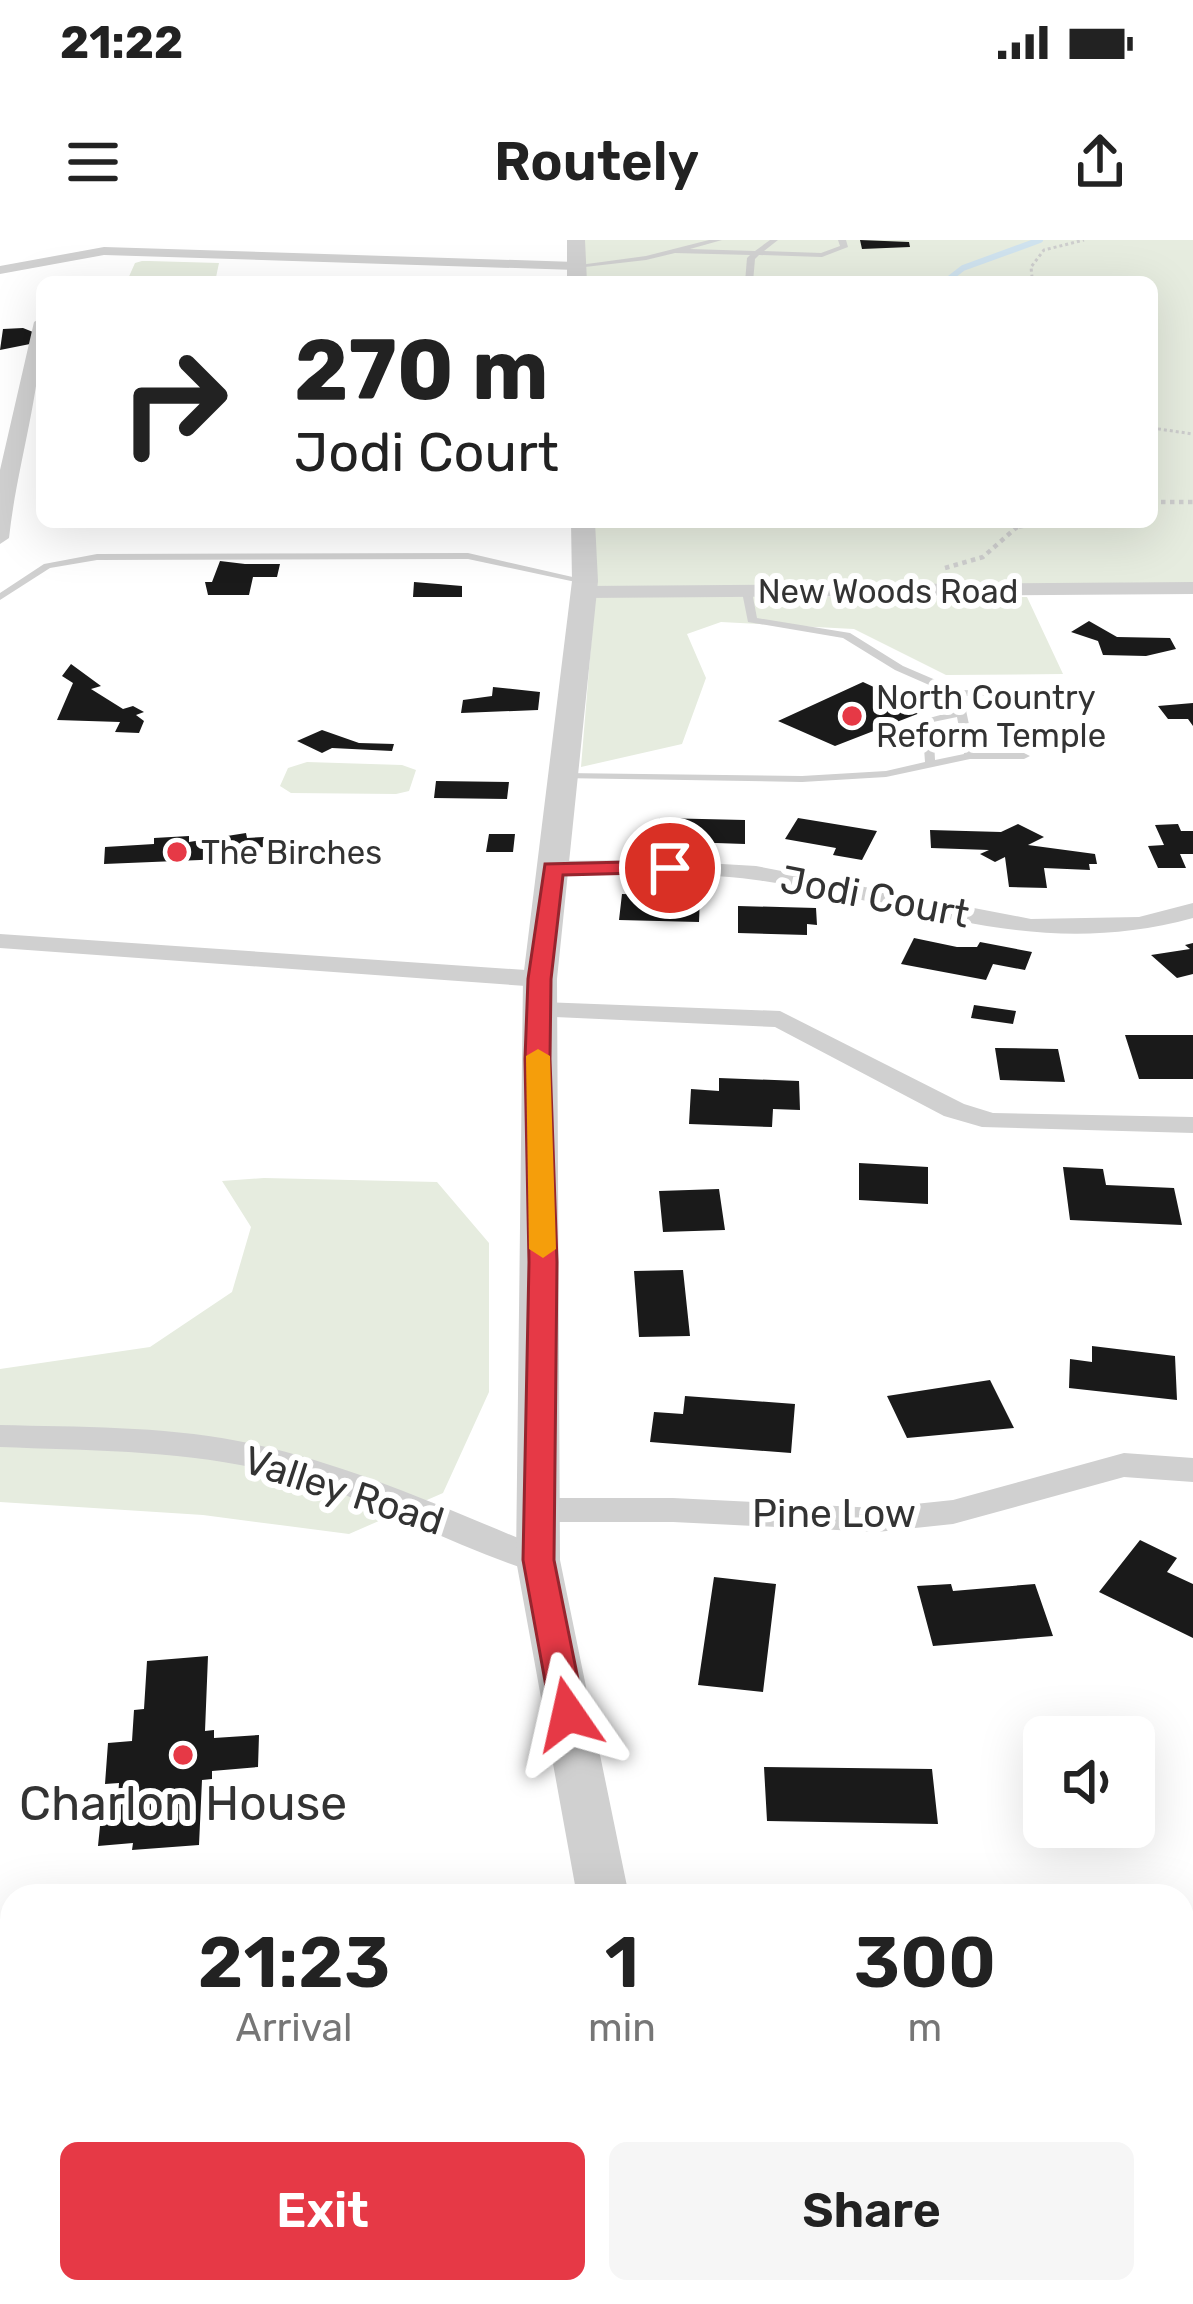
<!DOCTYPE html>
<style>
body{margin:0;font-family:Rubik,sans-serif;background:#f6f6f6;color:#222;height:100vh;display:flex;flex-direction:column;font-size:45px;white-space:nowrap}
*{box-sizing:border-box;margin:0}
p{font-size:39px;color:#767676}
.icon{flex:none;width:66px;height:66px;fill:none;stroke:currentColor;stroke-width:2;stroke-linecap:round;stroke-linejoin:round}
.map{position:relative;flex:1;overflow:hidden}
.drawer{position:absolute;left:0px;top:1644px;width:1194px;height:420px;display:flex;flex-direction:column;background:#fff;border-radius:36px 36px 0 0;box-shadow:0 12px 48px #0002}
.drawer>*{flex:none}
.hud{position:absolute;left:36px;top:36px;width:1122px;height:252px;border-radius:18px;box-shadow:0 12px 48px #0002;background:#fff;color:#222;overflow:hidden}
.fabs{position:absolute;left:1023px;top:1476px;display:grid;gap:24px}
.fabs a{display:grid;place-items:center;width:132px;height:132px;border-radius:18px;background:#fff;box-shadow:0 12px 48px #0002;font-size:60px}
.pin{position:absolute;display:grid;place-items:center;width:102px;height:102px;color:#fff;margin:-51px;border:6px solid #fff;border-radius:50%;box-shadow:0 3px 12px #0007}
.me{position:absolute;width:132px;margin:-66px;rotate:349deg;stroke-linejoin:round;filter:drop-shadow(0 0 9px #0008)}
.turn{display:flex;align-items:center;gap:42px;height:252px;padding:0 60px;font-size:54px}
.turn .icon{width:156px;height:156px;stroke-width:2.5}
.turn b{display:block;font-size:84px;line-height:102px}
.eta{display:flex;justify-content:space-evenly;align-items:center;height:204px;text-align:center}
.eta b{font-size:72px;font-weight:600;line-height:84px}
.primary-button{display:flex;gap:24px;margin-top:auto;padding:24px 60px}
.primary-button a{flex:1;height:138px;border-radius:18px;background:#e63946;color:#fff;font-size:48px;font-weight:600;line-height:138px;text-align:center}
.primary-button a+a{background:#f6f6f6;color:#222}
.status{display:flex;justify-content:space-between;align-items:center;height:84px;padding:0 60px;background:#fff;direction:ltr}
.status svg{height:33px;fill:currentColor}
header{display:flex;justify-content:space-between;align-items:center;height:156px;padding:0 60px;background:#fff;font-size:54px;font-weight:600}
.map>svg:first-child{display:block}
.green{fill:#e6ecdf}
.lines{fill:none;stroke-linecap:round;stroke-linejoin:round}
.stream{stroke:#cfe2ee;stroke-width:6}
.building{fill:#1a1a1a}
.path-far1{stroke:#cdcdcd;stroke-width:3;stroke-dasharray:3 3;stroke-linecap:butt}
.path{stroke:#cdcdcd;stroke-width:4.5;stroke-dasharray:4.5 4.5;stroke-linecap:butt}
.service{fill:#d0d0d0;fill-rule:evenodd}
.minor{fill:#d0d0d0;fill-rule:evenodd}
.tertiary{fill:#d0d0d0;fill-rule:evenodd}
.route{fill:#e63946;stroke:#96252e;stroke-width:3}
.slow{fill:#f59e0b}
.poi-dot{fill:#e63946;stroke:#fff;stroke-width:4.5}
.labels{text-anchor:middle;stroke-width:12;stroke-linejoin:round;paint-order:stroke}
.far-street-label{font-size:33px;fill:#333;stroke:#fff}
.far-poi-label{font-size:33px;fill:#333;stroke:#fff;text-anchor:start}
.street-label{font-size:39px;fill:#333;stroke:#fff}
.near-poi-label{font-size:48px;fill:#333;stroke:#fff}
</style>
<div class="status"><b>21:22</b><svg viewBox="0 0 49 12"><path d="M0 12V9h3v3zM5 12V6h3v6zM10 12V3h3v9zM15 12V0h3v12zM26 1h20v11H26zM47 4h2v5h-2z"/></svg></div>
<header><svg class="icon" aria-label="menu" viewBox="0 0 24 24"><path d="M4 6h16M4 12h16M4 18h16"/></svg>Routely<svg class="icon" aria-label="share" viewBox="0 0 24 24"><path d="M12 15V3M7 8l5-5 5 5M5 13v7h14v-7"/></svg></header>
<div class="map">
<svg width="1193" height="2064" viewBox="0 0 1193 2064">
<rect width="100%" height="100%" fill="#fff"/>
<path class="green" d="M581 0H1193V343L596 348 592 282H1152V42H583Z
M142 21H149L219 23 215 42 127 41 135 23Z
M595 356 1027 357 1063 434 946 435 854 389 721 382 687 394 706 438 682 504 581 527Z
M307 522 402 525 416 530 409 551 396 554 291 553 280 546 288 528Z
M264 938 437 942 489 1003V1152L443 1253 349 1294 203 1275 0 1262V1129L150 1107 232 1052 251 987 222 941Z"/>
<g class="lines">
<path class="stream" d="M945 42 963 28 1040 0"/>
</g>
<path class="building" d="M860 0 909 2 910 7 862 9Z
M23 88 33 92 30 104 0 110 3 89Z
M220 321 245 324H280L277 337H253L249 355H208L205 342H212Z
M414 342 462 346V357H413Z
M1089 381 1117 397 1170 398 1176 409 1146 416 1103 415 1098 401 1071 392Z
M71 424 101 446 91 449 123 469 133 466 144 472 136 475 144 481 139 493 115 492 120 482 57 480 73 443 62 436Z
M863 442 906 462 925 460 913 465 925 471 835 506 778 481Z
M493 447 540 452 538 470 461 473 463 460 492 456Z
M1193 463V486L1188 479H1168L1158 466Z
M322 490 359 503 394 504 392 511 332 508 322 513 297 501Z
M436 541 509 542 507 559 434 558Z
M659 578 745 580V604L657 601Z
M798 578 877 591 862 620 833 615 836 608 785 599Z
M1018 584 1044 597 1028 605 1095 614 1097 624H1089L1090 630 1044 628 1047 648 1009 647 1005 617 995 622 980 614 989 610 931 608 930 590 1001 592Z
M1178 584 1181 591H1193V614H1180L1186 628H1158L1148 606 1164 605 1155 585Z
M246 593 247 598 264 597V607L248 608V618L104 624 105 607 154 604V598L189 596V602Z
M489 594H515L513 612H486Z
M622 654 700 656 699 682 619 680Z
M738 666 816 668 817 685 807 684V695L738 693Z
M914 698 957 707H977L980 702 1032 712 1025 730 993 724 986 740 901 724Z
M1193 703V734L1177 738 1151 715 1190 709 1185 705Z
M974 765 1016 771 1013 784 971 778Z
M1125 795H1193V839H1139Z
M995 808 1058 809 1065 842 1000 840Z
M719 838 799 841 800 870 773 869 772 887 689 884 691 849 719 851Z
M859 923 928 927V964L859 960Z
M1063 927 1103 929 1106 945 1174 948 1182 985 1070 980Z
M719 949 725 990 663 992 659 951Z
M683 1030 690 1096 639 1097 634 1031Z
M1092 1106 1175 1116 1177 1160 1069 1148 1070 1119 1092 1122Z
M990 1140 1014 1188 907 1198 887 1156Z
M685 1156 795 1164 791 1213 650 1202 654 1172 683 1174Z
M1140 1300 1177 1318 1167 1332 1193 1344V1398L1099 1352Z
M714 1337 776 1344 763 1452 698 1445Z
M951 1344 953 1351 1035 1344 1053 1396 933 1406 917 1346Z
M208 1416 205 1491 214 1490V1498L259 1495 258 1527 212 1531V1539L202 1540 199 1605 132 1610 133 1603 98 1606 101 1576 117 1574 119 1543 105 1544 108 1503 132 1501 134 1470 144 1469 147 1421Z
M764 1527 932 1529 938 1584 767 1581Z
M189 2052H346L344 2064H187Z
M989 2052H1103L1104 2064H990Z"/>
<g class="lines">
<path class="path-far1" d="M1014 42 1032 37 1031 27 1044 10 1084 0
M1152 188 1193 194"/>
<path class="path" d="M1152 262H1193
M1012 282 1017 287 1044 282
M945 328 983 317 1017 287"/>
<path class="service" d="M709 0H722L690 9 755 11 770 0H778L764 11 821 13 840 6 838 0H846L848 7 822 17 759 15 755 19 753 42H745L747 18 750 15 675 13 646 20 576 28 572 26 646 16Z
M468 313 590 341 585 344 468 319 97 320 50 328 0 360V353L44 324 97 314Z
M747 349 752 352 757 378 850 393 903 426 959 450 1008 451V455L1004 456H963L975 513H1024L1030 516 1024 519H970L886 537 802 542 559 538 557 536 563 533 802 536 886 531 925 522 922 480 955 471 952 455 895 430 843 398 748 382 742 352ZM957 477 964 514 935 520 933 482Z"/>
<path class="minor" d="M104 7 576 22 583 26 576 30 104 15 0 34V26Z
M42 77C42 152 17 224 9 298L0 304V230L34 82Z
M1193 342V354L584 358 574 352 584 346Z
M654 620 756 626 1031 679 1139 677 1193 663V678C1032 722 913 662 756 640 689 631 620 635 553 635L541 628 553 621Z
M0 694 540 731 553 739 540 747 0 708Z
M542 762 780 771 964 864 993 873 1193 877V893L982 887 944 876 775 787 533 776 529 770Z
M0 1185C79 1187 160 1186 238 1201 347 1222 448 1270 550 1311L555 1320 550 1329 538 1333C456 1308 381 1264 299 1239 202 1210 101 1211 0 1207Z
M1124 1213 1193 1218V1242L1124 1237 953 1284 877 1292 673 1282H541L529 1279 524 1270 529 1261 541 1258H673L877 1268 953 1260Z"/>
<path class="tertiary" d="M567 0H585L587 42H567Z
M571 282H595L598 341 557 739 560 1320 629 1656H577L516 1320 523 739 572 341Z
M643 2052H703L704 2064H644Z"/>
</g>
<path class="route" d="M670 621 678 623V632L563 635 551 739 550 819 557 1022 554 1320 585 1474 580 1483H556L551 1474 523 1320 529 1022 525 819 528 739 545 624Z"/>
<path class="slow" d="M538 809 550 816 556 1009 543 1018 529 1009 526 816Z"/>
<g class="poi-dot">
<circle cx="852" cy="476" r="12"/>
<circle cx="177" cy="612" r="12"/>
<circle cx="183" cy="1515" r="12"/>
</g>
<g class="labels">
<g class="far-street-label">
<text x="888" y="363">New Woods Road</text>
</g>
<g class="far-poi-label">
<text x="876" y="469">North Country<tspan x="876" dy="38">Reform Temple</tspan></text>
<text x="201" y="624">The Birches</text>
</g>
<g class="street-label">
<text transform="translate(875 656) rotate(11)" y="14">Jodi Court</text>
<text transform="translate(344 1250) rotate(18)" y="14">Valley Road</text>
<text x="834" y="1287">Pine Low</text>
</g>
<g class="near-poi-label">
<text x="183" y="1580">Charlon House</text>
</g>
</g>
</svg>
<div class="fabs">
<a><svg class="icon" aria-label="sound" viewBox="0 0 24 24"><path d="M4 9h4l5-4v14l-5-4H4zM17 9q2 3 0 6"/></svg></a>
</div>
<div class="pin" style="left:670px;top:628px;background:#d93025"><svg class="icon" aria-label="arrive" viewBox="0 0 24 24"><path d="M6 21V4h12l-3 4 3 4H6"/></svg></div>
<svg class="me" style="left:568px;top:1474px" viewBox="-20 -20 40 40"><path d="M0-17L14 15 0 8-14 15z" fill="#e63946" stroke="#fff" stroke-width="4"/></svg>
<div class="hud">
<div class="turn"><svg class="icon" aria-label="right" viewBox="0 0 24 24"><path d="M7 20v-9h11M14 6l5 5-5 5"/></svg><div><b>270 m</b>Jodi Court</div></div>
</div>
<section class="drawer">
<div class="eta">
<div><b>21:23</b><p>Arrival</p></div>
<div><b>1</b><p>min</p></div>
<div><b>300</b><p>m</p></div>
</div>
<div class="primary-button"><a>Exit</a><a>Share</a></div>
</section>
</div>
